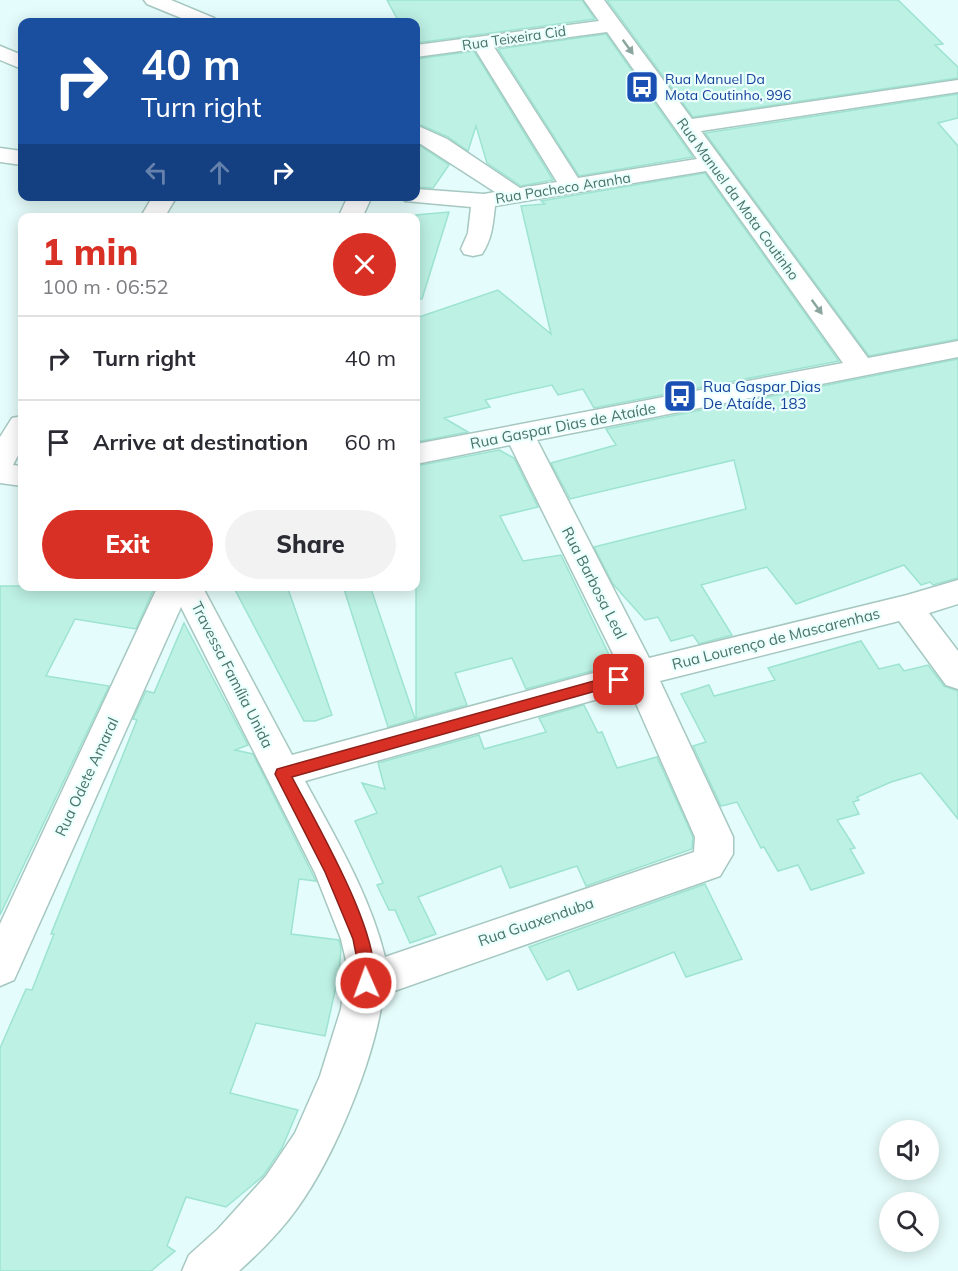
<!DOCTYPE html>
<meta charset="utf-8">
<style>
body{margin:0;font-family:Mulish,sans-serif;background:#f2f2f3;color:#2b2b33;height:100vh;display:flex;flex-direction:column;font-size:22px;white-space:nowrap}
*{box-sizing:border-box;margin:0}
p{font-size:20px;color:#7c7c81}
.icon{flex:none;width:33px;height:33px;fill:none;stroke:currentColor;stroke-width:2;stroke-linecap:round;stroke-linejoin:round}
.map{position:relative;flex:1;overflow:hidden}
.panel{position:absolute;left:18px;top:213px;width:402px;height:378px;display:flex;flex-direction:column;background:#fff;border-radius:12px;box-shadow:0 3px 15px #0003}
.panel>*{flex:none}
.guide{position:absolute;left:18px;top:18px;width:402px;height:183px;border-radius:12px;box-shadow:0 3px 15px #0003;background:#1a4fa0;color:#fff;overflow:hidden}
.fabs{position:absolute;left:879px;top:1120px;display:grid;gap:12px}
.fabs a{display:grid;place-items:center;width:60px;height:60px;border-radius:50%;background:#fff;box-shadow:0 3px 15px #0003;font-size:30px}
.pin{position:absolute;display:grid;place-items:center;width:51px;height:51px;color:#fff;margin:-26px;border-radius:12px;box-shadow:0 3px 9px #0006}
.me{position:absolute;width:66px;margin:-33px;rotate:358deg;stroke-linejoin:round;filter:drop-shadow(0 0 4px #0008)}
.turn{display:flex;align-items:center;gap:21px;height:126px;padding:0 24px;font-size:27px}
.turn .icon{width:78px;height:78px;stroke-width:2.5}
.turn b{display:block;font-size:42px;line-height:51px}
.lanes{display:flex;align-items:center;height:57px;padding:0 24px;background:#0003;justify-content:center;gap:30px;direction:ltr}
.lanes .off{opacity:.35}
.round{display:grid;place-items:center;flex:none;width:63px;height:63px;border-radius:32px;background:#f2f2f3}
.summary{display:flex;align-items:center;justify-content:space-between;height:102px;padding:0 24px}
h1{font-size:36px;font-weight:800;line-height:45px;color:#d93025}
.cta{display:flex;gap:12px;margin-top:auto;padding:12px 24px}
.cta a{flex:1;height:69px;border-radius:36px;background:#d93025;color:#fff;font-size:24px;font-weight:800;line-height:69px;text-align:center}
.cta a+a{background:#f2f2f3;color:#2b2b33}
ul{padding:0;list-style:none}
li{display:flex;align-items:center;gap:18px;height:84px;padding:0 24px;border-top:2px solid #e1e1e2}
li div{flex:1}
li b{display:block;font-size:22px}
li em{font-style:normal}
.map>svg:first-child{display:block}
.building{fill:#bdf1e4;stroke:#9de3d1;stroke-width:1.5}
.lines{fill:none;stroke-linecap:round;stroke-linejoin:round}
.minor-casing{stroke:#a6c8c1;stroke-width:3}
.minor{fill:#fff;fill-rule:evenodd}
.oneway{fill:#89a59d}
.route{fill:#d93025;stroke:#8d1f18;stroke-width:1.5}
.labels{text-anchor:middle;stroke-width:4.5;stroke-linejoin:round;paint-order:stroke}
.far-street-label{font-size:14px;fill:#4a7468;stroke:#eafffe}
.far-transit-label{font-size:14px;fill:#164399;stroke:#eafffe;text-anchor:start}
.transit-label{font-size:15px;fill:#164399;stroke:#eafffe;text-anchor:start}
.street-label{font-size:15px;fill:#4a7468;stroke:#eafffe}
</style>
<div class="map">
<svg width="958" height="1271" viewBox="0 0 958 1271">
<rect width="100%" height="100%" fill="#e4fcfb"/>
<path class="building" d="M387 0H582L595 19 416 43V22H399Z
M607 0H898L943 44 935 45 958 67V78L693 117Z
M606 34 693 157 579 176 498 49Z
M474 51 553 180 521 186 487 163 476 126 468 151 448 137 416 123V59Z
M958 94V118L938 123 958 146V339L869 356 705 133Z
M416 143 449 165 433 188 416 187Z
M705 173 839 361 594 408 583 389 558 395 552 385 485 400 490 407 444 418 468 432 416 442V318L498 290 551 334 521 206 545 204 541 201Z
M449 212 422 299 416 298V215Z
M958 359V578L933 585 930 582 921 585 904 565 796 604 767 567 701 585 732 635 699 644 693 635 671 641 658 617 645 620 613 584 594 547 746 509 734 460 570 499 551 463 616 445 606 429Z
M499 450 514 458 538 507 500 516 523 561 561 555 614 665 526 689 512 658 455 673 467 705 416 719V466Z
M0 586H155L136 629 75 619 46 676 109 686 0 915Z
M233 586H287L332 715 315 721H304Z
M343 586H370L415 719 388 727Z
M184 623 248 745 235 750 253 754 316 881 299 879 291 934 339 940 341 949 339 973 325 1036 256 1023 230 1093 298 1110 282 1148 263 1176 226 1207 186 1197 167 1246 175 1251 151 1271H0V1048L26 989 32 990 54 934H51L137 720 133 719 146 691 154 693Z
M861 641 879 669 899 664 904 671 928 665 944 686 958 691V819L921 773 891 782 857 797 859 800 853 802 859 814 837 820 855 848 850 849 864 873 811 890 798 865 778 871 764 847 761 848 737 802 721 806 693 746 706 742 681 694 709 685 714 696 775 680 768 668Z
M584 705 598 733 602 732 617 768 657 757 693 837 692 849 586 886 577 866 510 888 501 866 418 897 436 934 410 943 395 910H389L377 885 383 883 355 821 377 813 362 783 385 789 378 763 479 735 484 749 546 732 539 718Z
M705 884 742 959 686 977 674 952 578 990 569 970 547 980 529 947Z"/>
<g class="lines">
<g class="minor-casing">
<path id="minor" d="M144 0H171L214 18 217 22H191L147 4Z
M584 0H604L692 119 958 80V92L701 131 868 358 958 341V357L537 440 649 658 907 595 958 580V604L929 613 958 651V689L946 685 899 621 660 681 733 837V854L720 876 383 995C375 1058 335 1156 298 1207 282 1230 260 1252 239 1271H182L189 1255 218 1229 266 1176 295 1133 320 1076 341 1009 347 965 341 939 315 873 181 607 14 980 0 986V924L158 586H202L292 755 619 666 510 445 416 464V444L843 363 706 171 495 206C493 224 492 239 482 254L473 256 464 254 461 249 468 233 471 207 405 201 401 196H416V189L484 194 495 192 416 141V125L447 139 520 188 557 182 475 49 416 57V45L599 21ZM607 32 697 159 578 178 494 47ZM630 690 695 837 694 852 385 957C370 895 335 837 305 781Z
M0 46 22 55V69L0 60Z
M0 148 22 151V165L0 162Z
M153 196H177L164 218H140Z
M348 196H372L362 218H338Z
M22 416V448L13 465 22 466V486L0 483V437L12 418Z"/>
</g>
<use href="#minor" class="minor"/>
</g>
<defs><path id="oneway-solid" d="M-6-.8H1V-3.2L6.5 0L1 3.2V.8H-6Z" transform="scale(1.5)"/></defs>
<g class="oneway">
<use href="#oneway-solid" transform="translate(628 47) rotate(54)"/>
<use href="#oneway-solid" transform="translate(817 307) rotate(54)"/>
</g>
<path class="route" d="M619 674 624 676 626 680 624 683 292 777C313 818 390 947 371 988L366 991 360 988 357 983 358 964 353 939 325 872 275 774 277 769Z"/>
<defs>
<g id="bus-square" transform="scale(1.725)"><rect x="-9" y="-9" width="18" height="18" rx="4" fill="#1a4fb4" stroke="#eafffe"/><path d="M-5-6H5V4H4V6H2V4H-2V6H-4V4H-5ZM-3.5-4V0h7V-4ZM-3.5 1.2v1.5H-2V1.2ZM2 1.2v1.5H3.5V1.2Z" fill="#fff"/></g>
</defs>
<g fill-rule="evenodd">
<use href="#bus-square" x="642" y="87"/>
<use href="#bus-square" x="680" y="396"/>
</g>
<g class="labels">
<g class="far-street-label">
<text transform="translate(514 38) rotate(-8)" y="5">Rua Teixeira Cid</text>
<text transform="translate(563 188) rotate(-9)" y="5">Rua Pacheco Aranha</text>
<text transform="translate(738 199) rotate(54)" y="5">Rua Manuel da Mota Coutinho</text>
</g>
<g class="far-transit-label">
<text x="665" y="84">Rua Manuel Da<tspan x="665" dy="16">Mota Coutinho, 996</tspan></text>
</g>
<g class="transit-label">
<text x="703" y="392">Rua Gaspar Dias<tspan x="703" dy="17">De Ataíde, 183</tspan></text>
</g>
<g class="street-label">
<text transform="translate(563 426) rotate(-11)" y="5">Rua Gaspar Dias de Ataíde</text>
<text transform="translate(594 583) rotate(63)" y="5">Rua Barbosa Leal</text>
<text transform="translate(776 639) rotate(-14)" y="5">Rua Lourenço de Mascarenhas</text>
<text transform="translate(232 675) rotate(63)" y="5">Travessa Família Unida</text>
<text transform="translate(87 777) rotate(-65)" y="5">Rua Odete Amaral</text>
<text transform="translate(536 922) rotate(-19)" y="5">Rua Guaxenduba</text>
</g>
</g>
</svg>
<div class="fabs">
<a><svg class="icon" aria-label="sound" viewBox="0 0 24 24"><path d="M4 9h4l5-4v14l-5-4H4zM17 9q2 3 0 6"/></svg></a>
<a><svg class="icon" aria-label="search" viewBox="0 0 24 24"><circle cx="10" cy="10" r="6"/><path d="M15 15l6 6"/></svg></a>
</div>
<div class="pin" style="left:619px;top:680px;background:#d93025"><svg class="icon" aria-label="arrive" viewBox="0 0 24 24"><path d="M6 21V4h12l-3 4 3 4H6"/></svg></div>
<svg class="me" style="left:366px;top:983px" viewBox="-20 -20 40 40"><circle r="17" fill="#d93025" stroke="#fff" stroke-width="3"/><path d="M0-11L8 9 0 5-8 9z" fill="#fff"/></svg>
<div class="guide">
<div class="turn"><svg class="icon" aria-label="right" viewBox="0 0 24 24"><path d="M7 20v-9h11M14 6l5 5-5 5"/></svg><div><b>40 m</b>Turn right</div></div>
<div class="lanes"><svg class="icon off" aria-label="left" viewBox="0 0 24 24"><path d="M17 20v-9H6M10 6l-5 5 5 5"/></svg><svg class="icon off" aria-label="ahead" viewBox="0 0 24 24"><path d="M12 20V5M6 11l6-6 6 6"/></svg><svg class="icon" aria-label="right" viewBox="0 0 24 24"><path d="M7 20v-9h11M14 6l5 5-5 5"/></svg></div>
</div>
<section class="panel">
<div class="summary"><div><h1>1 min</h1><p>100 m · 06:52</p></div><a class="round" style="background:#d93025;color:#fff"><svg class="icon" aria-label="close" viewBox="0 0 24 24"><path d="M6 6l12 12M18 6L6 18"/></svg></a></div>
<ul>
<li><svg class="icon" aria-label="right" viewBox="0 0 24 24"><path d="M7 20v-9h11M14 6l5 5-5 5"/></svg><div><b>Turn right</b></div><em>40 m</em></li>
<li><svg class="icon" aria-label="arrive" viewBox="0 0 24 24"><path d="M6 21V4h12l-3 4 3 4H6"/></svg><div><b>Arrive at destination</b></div><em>60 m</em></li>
</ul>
<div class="cta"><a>Exit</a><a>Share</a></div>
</section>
</div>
